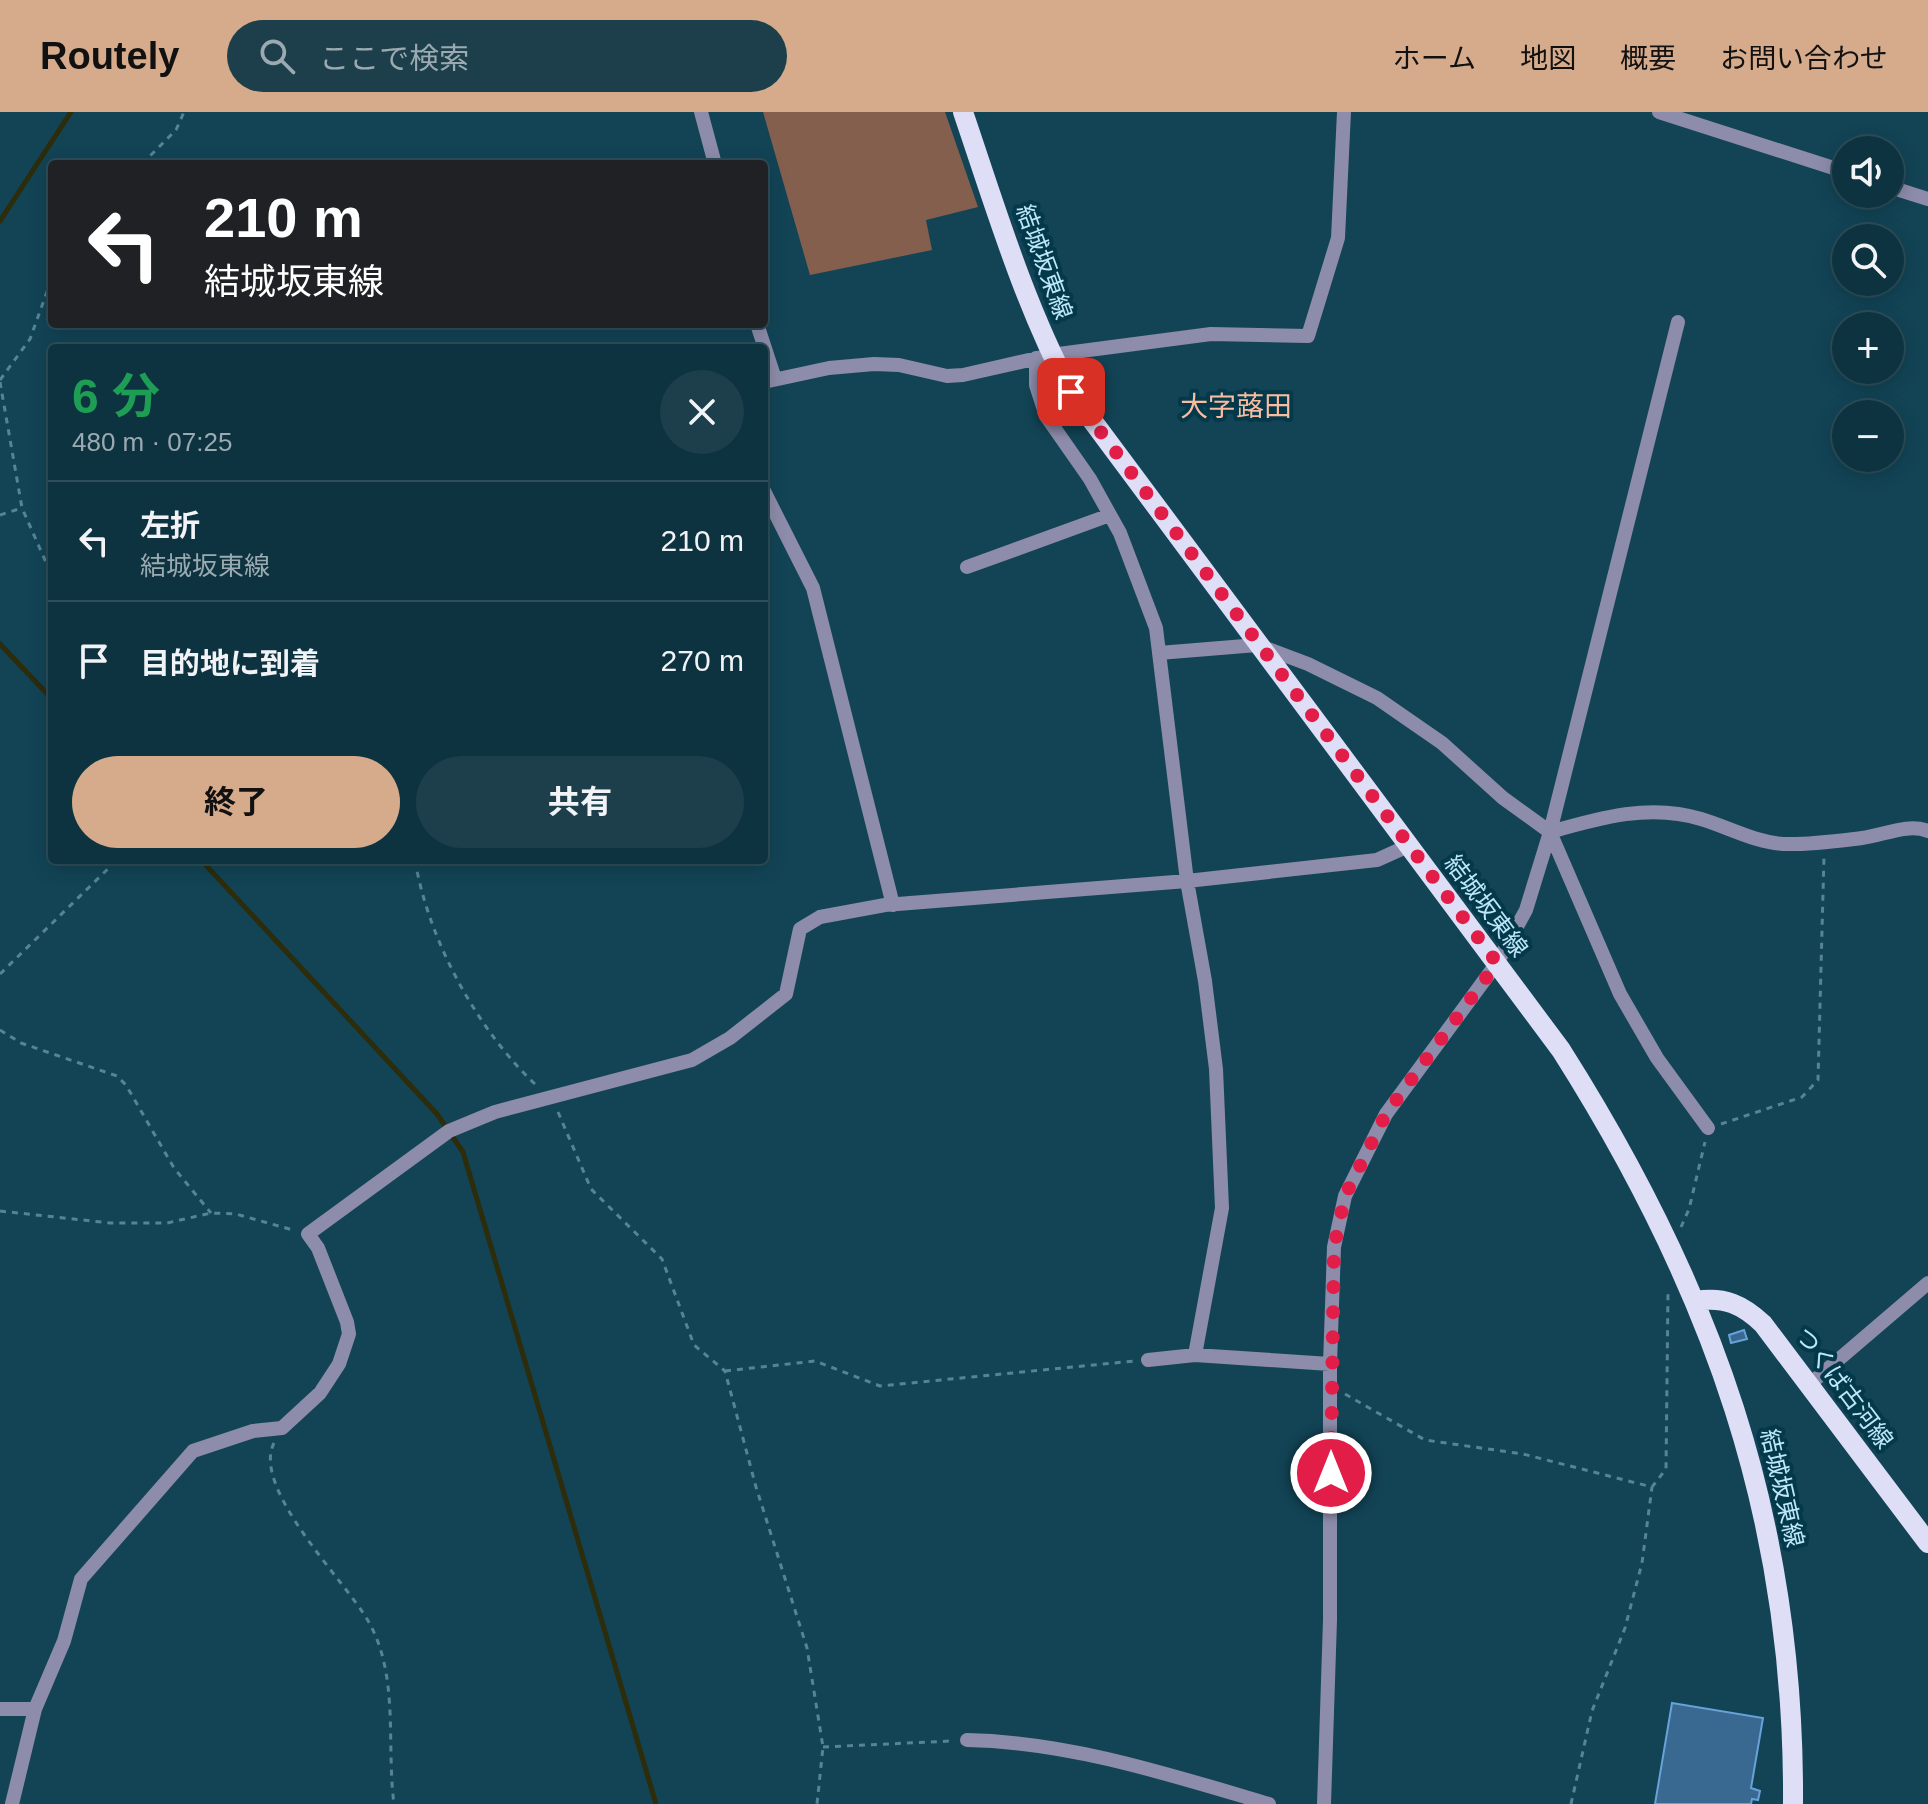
<!DOCTYPE html>
<html lang="ja">
<meta charset="utf-8">
<style>
body{margin:0;font-family:Helvetica,"Noto Sans JP",sans-serif;background:#1c3f4b;color:#f1f3f6;height:100vh;display:flex;flex-direction:column;font-size:30px;white-space:nowrap}
*{box-sizing:border-box;margin:0}
p{font-size:26px;color:#9baab1}
.icon{flex:none;width:44px;height:44px;fill:none;stroke:currentColor;stroke-width:2;stroke-linecap:round;stroke-linejoin:round}
.map{position:relative;flex:1;overflow:hidden}
.details{position:absolute;left:48px;top:232px;width:720px;height:520px;display:flex;flex-direction:column;background:#0e3340;border-radius:8px;box-shadow:0 4px 20px #0003,0 0 0 2px #2e4e59}
.details>*{flex:none}
.guide{position:absolute;left:48px;top:48px;width:720px;height:168px;border-radius:8px;box-shadow:0 4px 20px #0003,0 0 0 2px #2e4e59;background:#202124;color:#fff;overflow:hidden}
.tools{position:absolute;left:1832px;top:24px;display:grid;gap:16px}
.tools a{display:grid;place-items:center;width:72px;height:72px;border-radius:50%;background:#0e3340;box-shadow:0 4px 20px #0003,0 0 0 2px #2e4e59;font-size:40px}
.pin{position:absolute;display:grid;place-items:center;width:68px;height:68px;color:#fff;margin:-34px;border-radius:16px;box-shadow:0 4px 12px #0006}
.me{position:absolute;width:88px;margin:-44px;rotate:0deg;stroke-linejoin:round;filter:drop-shadow(0 0 6px #0008)}
.turn{display:flex;align-items:center;gap:28px;height:168px;padding:0 24px;font-size:36px}
.turn .icon{width:104px;height:104px;stroke-width:2.5}
.turn b{display:block;font-size:56px;line-height:68px}
.round{display:grid;place-items:center;flex:none;width:84px;height:84px;border-radius:42px;background:#1c3f4b}
.summary{display:flex;align-items:center;justify-content:space-between;height:136px;padding:0 24px}
h1{font-size:48px;font-weight:700;line-height:60px;color:#1e9e55}
.primary-button{display:flex;gap:16px;margin-top:auto;padding:16px 24px}
.primary-button a{flex:1;height:92px;border-radius:48px;background:#d6ab8b;color:#111;font-size:32px;font-weight:700;line-height:92px;text-align:center}
.primary-button a+a{background:#1c3f4b;color:#f1f3f6}
ul{padding:0;list-style:none}
li{display:flex;align-items:center;gap:24px;height:120px;padding:0 24px;border-top:2px solid #2e4e59}
li div{flex:1}
li b{display:block;font-size:30px}
li em{font-style:normal}
header{display:flex;align-items:center;gap:48px;box-sizing:border-box;height:112px;padding:0 40px;background:#d6ab8b;color:#111}
header strong{font-size:38px}
nav{display:flex;gap:44px;margin-inline-start:auto;font-size:28px}
.search{width:560px;height:72px;background:#1c3f4b;display:flex;align-items:center;gap:20px;box-sizing:border-box;padding:0 28px;border-radius:44px;color:#9baab1;font-size:30px}
.map>svg:first-child{display:block}
.green{fill:#845f4e}
.lines{fill:none;stroke-linecap:round;stroke-linejoin:round}
.stream{stroke:#2d2c0b;stroke-width:5}
.building{fill:#396891;stroke:#67a2d8;stroke-width:2}
.path{stroke:#558496;stroke-width:3;stroke-dasharray:6 6;stroke-linecap:butt}
.minor{stroke:#8d8caa;stroke-width:14}
.major{stroke:#dedef7;stroke-width:20}
.route{stroke:#e11d48;stroke-width:14;stroke-dasharray:0 25.2}
.labels{text-anchor:middle;stroke-width:8;stroke-linejoin:round;paint-order:stroke}
.street-label{font-size:24px;fill:#bee8fa;stroke:#03394b}
.quarter-label{font-size:28px;fill:#f8bc9f;stroke:#03394b}
</style>
<header>
<strong>Routely</strong>
<div class="search"><svg class="icon" aria-label="search" viewBox="0 0 24 24"><circle cx="10" cy="10" r="6"/><path d="M15 15l6 6"/></svg>ここで検索</div>
<nav><a>ホーム</a><a>地図</a><a>概要</a><a>お問い合わせ</a></nav>
</header>
<div class="map">
<svg width="1928" height="1692" viewBox="0 0 1928 1692">
<rect width="100%" height="100%" fill="#124456"/>
<path class="green" d="M763 0H945L978 95 926 108 932 138 810 163Z"/>
<g class="lines">
<path class="stream" d="M0 109 71 0
M0 532 52 587
M201 748 437 1002 463 1040 656 1692"/>
</g>
<path class="building" d="M1744 1218 1747 1227 1731 1231 1729 1223Z
M1672 1591 1763 1606 1751 1676 1760 1679 1758 1688 1752 1687 1751 1692H1655Z"/>
<g class="lines">
<path class="path" d="M142 52 176 18 184 0
M0 268 30 227 52 166
M0 270 22 396 52 464
M0 403 22 396
M415 748C428 827 477 918 536 973
M0 862 117 748
M0 918 21 931 117 964 126 973 174 1056 211 1101
M558 1000 591 1077 662 1147 694 1233 725 1259 756 1375 807 1536 823 1635 817 1692
M1721 1012 1802 985 1818 968 1824 744
M0 1099 110 1111H167L211 1101 236 1102 293 1118
M1681 1115 1689 1097 1705 1030
M725 1259 815 1249 880 1274 1134 1249
M1345 1282 1425 1328 1523 1342 1652 1375 1666 1357 1668 1180
M274 1331C251 1376 344 1468 367 1507 400 1562 386 1632 394 1692
M823 1635 951 1629
M1571 1692 1592 1599 1625 1516 1642 1451 1652 1375"/>
<path class="minor" d="M701 0 715 52
M1659 0 1846 60
M1890 75 1928 87
M757 212 775 267
M1036 246V273L1046 304 1090 367 1120 421 1156 516 1187 769 1205 869 1216 957 1222 1096 1195 1243
M764 270 829 256 874 252 899 253 947 264 963 263 1051 243 1211 222 1308 224 1338 126 1344 0
M764 379 813 476 893 793
M967 455 1110 403
M1159 541 1257 533 1308 552 1377 586 1442 631 1503 686 1550 720 1620 882 1657 946 1708 1016
M1550 720C1599 706 1650 691 1701 707 1728 715 1754 730 1783 732 1808 733 1837 729 1862 726 1884 723 1908 711 1928 719
M1148 1248 1195 1243 1330 1252
M1810 1272 1928 1171
M0 1597H35
M967 1628C1070 1630 1171 1663 1269 1692
M12 1692 35 1597 64 1529 81 1467 193 1339 253 1319 282 1316 320 1281 339 1252 349 1222 347 1210 318 1136 308 1122 449 1019 495 1000 692 948 730 926 786 882 800 817 820 805 885 793 1187 769 1377 748 1408 734
M1324 1692 1330 1508V1252L1334 1135 1345 1084 1386 1002 1497 851 1526 798 1550 720 1678 210"/>
<path class="major" d="M963 0C995 94 1024 192 1071 280L1561 938C1712 1176 1795 1407 1793 1692
M1696 1189C1724 1184 1743 1193 1763 1212L1928 1431"/>
</g>
<g class="lines">
<path class="route" d="M1071 280 1497 851 1386 1002 1345 1084 1334 1135 1331 1361"/>
</g>
<g class="labels">
<g class="street-label">
<text transform="translate(1044 150) rotate(70)" y="8">結城坂東線</text>
<text transform="translate(1486 794) rotate(53)" y="8">結城坂東線</text>
<text transform="translate(1844 1276) rotate(53)" y="8">つくば古河線</text>
<text transform="translate(1782 1376) rotate(77)" y="8">結城坂東線</text>
</g>
<g class="quarter-label">
<text x="1236" y="304">大字蕗田</text>
</g>
</g>
</svg>
<div class="tools">
<a><svg class="icon" aria-label="sound" viewBox="0 0 24 24"><path d="M4 9h4l5-4v14l-5-4H4zM17 9q2 3 0 6"/></svg></a>
<a><svg class="icon" aria-label="search" viewBox="0 0 24 24"><circle cx="10" cy="10" r="6"/><path d="M15 15l6 6"/></svg></a>
<a>+</a>
<a>−</a>
</div>
<div class="pin" style="left:1071px;top:280px;background:#d93025"><svg class="icon" aria-label="arrive" viewBox="0 0 24 24"><path d="M6 21V4h12l-3 4 3 4H6"/></svg></div>
<svg class="me" style="left:1331px;top:1361px" viewBox="-20 -20 40 40"><circle r="17" fill="#e11d48" stroke="#fff" stroke-width="3"/><path d="M0-11L8 9 0 5-8 9z" fill="#fff"/></svg>
<div class="guide">
<div class="turn"><svg class="icon" aria-label="left" viewBox="0 0 24 24"><path d="M17 20v-9H6M10 6l-5 5 5 5"/></svg><div><b>210 m</b>結城坂東線</div></div>
</div>
<section class="details">
<div class="summary"><div><h1>6 分</h1><p>480 m · 07:25</p></div><a class="round"><svg class="icon" aria-label="close" viewBox="0 0 24 24"><path d="M6 6l12 12M18 6L6 18"/></svg></a></div>
<ul>
<li><svg class="icon" aria-label="left" viewBox="0 0 24 24"><path d="M17 20v-9H6M10 6l-5 5 5 5"/></svg><div><b>左折</b><p>結城坂東線</p></div><em>210 m</em></li>
<li><svg class="icon" aria-label="arrive" viewBox="0 0 24 24"><path d="M6 21V4h12l-3 4 3 4H6"/></svg><div><b>目的地に到着</b></div><em>270 m</em></li>
</ul>
<div class="primary-button"><a>終了</a><a>共有</a></div>
</section>
</div>
